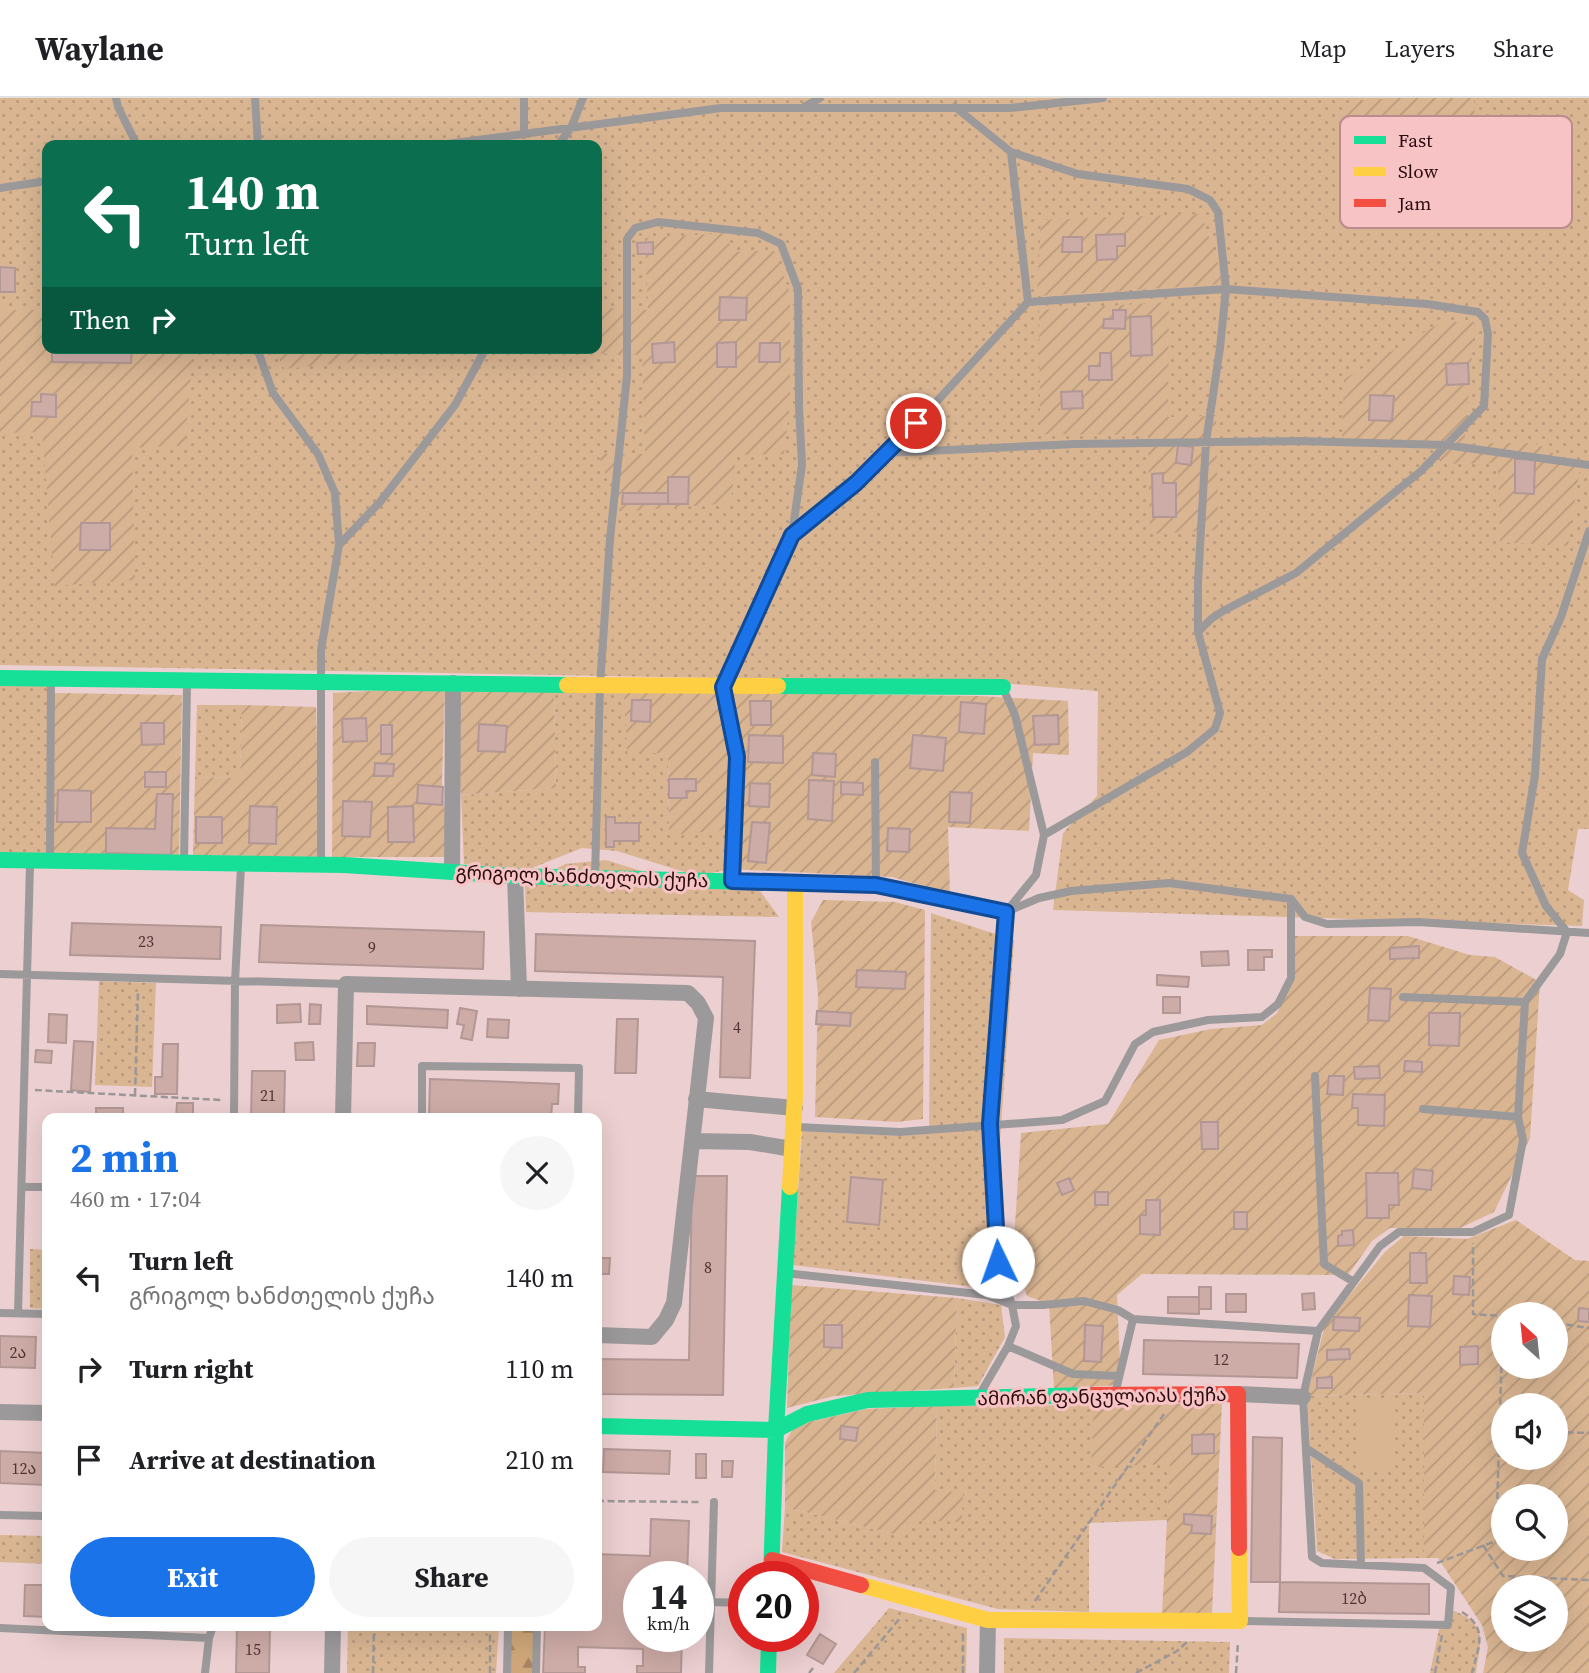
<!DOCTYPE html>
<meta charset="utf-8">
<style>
body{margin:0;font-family:"Source Serif 4","Noto Sans Georgian",serif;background:#f6f6f6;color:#202124;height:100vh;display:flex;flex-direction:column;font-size:26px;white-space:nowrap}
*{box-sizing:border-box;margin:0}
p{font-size:23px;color:#757577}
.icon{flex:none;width:38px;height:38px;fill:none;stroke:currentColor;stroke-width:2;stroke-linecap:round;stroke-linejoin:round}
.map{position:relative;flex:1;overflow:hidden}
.sheet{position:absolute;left:42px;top:1015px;width:560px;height:518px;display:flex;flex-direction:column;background:#fff;border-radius:14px;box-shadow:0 7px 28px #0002}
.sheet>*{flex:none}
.banner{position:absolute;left:42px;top:42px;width:560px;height:214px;border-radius:14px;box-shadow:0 7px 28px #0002;background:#0b6e4f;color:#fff;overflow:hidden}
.needle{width:46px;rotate:333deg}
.buttons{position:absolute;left:1491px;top:1204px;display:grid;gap:14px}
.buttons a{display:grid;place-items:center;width:77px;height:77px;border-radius:50%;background:#fff;box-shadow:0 7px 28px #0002;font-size:35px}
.speed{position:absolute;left:623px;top:1463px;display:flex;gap:14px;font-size:35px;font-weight:700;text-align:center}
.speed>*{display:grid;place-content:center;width:91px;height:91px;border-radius:50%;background:#fff;box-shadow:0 7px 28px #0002;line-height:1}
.speed small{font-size:18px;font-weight:400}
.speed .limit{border:10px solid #d22;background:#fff;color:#111}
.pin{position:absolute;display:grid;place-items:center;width:60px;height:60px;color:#fff;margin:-30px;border:4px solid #fff;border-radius:50%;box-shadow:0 2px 7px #0007}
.me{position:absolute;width:77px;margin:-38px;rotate:357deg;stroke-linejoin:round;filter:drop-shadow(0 0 5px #0008)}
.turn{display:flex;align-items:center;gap:24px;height:147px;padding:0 28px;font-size:32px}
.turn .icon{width:91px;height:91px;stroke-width:2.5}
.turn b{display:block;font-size:49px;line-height:60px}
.then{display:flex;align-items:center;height:66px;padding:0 28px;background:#0003;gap:14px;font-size:26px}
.round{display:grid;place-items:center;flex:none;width:74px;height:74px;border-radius:37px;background:#f6f6f6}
.headline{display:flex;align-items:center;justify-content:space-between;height:119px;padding:0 28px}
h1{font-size:42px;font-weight:700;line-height:52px;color:#1a73e8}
.action{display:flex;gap:14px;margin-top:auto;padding:14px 28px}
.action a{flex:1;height:80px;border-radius:42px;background:#1a73e8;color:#fff;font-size:28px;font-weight:700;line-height:80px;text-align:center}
.action a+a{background:#f6f6f6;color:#202124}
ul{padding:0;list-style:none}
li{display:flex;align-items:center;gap:21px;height:91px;padding:0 28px}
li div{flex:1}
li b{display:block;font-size:26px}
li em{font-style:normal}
header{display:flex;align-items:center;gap:42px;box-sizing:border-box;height:98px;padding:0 35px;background:#fff;border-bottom:2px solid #e0e0e0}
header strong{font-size:33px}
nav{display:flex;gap:38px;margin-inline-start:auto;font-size:24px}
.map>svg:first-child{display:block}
.grass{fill:url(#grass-dots);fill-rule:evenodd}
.forest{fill:url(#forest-firs)}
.garden{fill:url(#garden-furrows);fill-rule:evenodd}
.pitch{fill:#d9b592}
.building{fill:#cdaba6;stroke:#b29794;stroke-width:2}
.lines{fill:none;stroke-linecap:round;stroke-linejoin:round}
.path{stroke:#9c9797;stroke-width:2.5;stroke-dasharray:7 3.5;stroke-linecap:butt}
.lane{stroke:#9c999a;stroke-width:8}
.street{stroke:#9c999a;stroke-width:16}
.fast{stroke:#16e098;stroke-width:16}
.slow{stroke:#ffcf43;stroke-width:16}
.jam{stroke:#f24e42;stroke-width:16}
.route-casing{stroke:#114b97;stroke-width:18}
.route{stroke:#1a73e8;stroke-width:12}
.labels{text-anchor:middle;stroke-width:6;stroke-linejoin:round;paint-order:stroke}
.number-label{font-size:16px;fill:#523334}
.street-label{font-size:19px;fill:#290b0e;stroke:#f8c3c5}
.key{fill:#f8c3c5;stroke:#ba8c8e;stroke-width:2}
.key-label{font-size:19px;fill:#290b0e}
</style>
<header>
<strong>Waylane</strong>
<nav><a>Map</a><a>Layers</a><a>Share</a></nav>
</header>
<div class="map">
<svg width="1589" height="1575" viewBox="0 0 1589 1575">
<defs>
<pattern id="grass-dots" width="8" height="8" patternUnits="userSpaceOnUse" patternTransform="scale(1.75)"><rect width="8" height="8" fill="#d9b592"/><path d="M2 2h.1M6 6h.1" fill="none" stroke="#ba9a7d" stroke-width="1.8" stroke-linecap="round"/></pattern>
<pattern id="forest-firs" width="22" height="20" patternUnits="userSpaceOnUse" patternTransform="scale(1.75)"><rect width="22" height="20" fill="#cea679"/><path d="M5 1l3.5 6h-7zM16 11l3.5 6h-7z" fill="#a78562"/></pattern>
<pattern id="garden-furrows" width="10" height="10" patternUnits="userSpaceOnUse" patternTransform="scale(1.75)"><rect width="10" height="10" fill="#d9b592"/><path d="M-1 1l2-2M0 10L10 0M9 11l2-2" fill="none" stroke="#ba9a7d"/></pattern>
</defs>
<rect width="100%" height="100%" fill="#eccfd0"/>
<path class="grass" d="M0 0H1589V731H1578L1568 792 1584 802 1582 828 1053 812 1063 735 1097 698 1098 593 999 585 0 567ZM47 47H597V250H47Z
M0 585 48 586V760H0Z
M554 593H624L668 655 669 736 738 731 731 771 697 778 617 753 582 750 527 772 464 766 461 697 556 690Z
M197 607H242L240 680 195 679Z
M606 762 687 787 755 786 779 819 526 814 525 788 565 766Z
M931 815 1014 842 992 1158 1006 1198 983 1190 793 1167 802 1033 902 1038 929 1035Z
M99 883 156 885 152 989 95 987Z
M30 1151 47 1152V1211L30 1210Z
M957 1200 1001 1207 1005 1239 978 1288 954 1290Z
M1424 1295V1460L1335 1461 1317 1453 1307 1298Z
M1094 1307 1171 1366 1168 1422 1089 1425V1514L998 1511 782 1454 785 1409 897 1437 935 1392 937 1308Z
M0 1437 47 1438V1466L0 1464Z
M889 1510 967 1530 966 1575H834Z
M1452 1512C1488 1526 1481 1541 1476 1575H1430L1439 1531 1450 1530Z
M348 1528H499L496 1575H347Z
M1004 1540 1230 1544 1229 1575H1004Z"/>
<path class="forest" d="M510 1528H534L533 1575H509Z"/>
<path class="garden" d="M1392 0H1474L1478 96 1353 104 1344 5Z
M1201 116 1225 186 1037 198 1041 122Z
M727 135 731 154 774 152 790 195V305L784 356 736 357 731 405 620 414 598 356H645L642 257 524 253 522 250H597V209L648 212 645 140Z
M1169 204 1168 319 1216 318 1218 432 1150 436 1148 337 1040 336 1039 212Z
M0 212H47V250H193L185 347 132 350 135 482 55 488 42 334 0 335Z
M1442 224H1475L1464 345H1535L1580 370 1568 448 1500 444 1498 365 1440 366V347H1342L1344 281Z
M274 250H361V263L284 271Z
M445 589 442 684 449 759H332L333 595Z
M448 592 554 593 556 690 461 697Z
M624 593 979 598 1068 603 1069 657 1033 655 1029 733 948 729 950 796 892 779 731 771 737 731 669 737 668 655H627Z
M54 595 182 597 179 758 54 756Z
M242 607 316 609 320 759 193 757 195 679 240 680Z
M823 802 895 804 925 812 923 1021 897 1024 815 1019 818 897 811 824Z
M1294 838H1408L1470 857 1495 859 1540 884 1530 1040 1494 1114 1460 1130H1390L1372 1143 1348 1177 1142 1176 1117 1197 1121 1287 1054 1291 1049 1206 1027 1198 1013 1158 1021 1035 1108 1026 1159 942 1211 931 1262 927 1277 915 1289 891Z
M1516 1122 1575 1162 1589 1163V1575H1483L1488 1549 1482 1527 1438 1460H1424V1295L1307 1298 1325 1227 1385 1154 1404 1138 1467 1141ZM1503 1216H1556V1269H1503ZM1503 1307H1556V1360H1503ZM1503 1398H1556V1451H1503ZM1503 1489H1556V1542H1503Z
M791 1187 957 1200 954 1290 834 1298 787 1310Z
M1222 1305 1212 1515 1162 1516 1170 1366 1091 1369 1094 1307Z
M937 1308 935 1392 963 1395 962 1424 910 1422 897 1437 785 1409V1345L795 1327 866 1311Z"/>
<path class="pitch" d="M1357 1304H1392L1391 1374H1356Z"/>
<path class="building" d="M1125 136V148H1117V161L1097 162 1096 137Z
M1063 139H1082V154H1062Z
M653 144V156H638L637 145Z
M0 169 15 170V194H0Z
M720 199 747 200 746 222H719Z
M1113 212H1126L1125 231 1103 230 1104 221H1113Z
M1151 218 1152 257 1131 258 1130 219Z
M674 244 675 264 653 265 652 246Z
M736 244V269H717V245Z
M760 245H780V264H759Z
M52 250H132L131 265 52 264Z
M1100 255H1111L1112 282H1089V268H1100Z
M1468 265 1469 286 1447 287 1446 266Z
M1082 293 1083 310 1062 311 1061 294Z
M41 296 56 297V319L31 318 32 304H41Z
M1370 297 1394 298 1392 323 1369 322Z
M1178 347 1193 349 1191 367 1176 365Z
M1515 361H1535L1534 396 1515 395Z
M1163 375V385H1176V419H1153L1152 376Z
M668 379H689L688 406H668Z
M623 395H668V406H622Z
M81 425H110V452H80Z
M632 602H651L650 624 631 623Z
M750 603H771V627H751Z
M961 604 986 606 984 636 959 634Z
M1058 617 1059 646 1035 647 1033 618Z
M366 620 367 643 343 644 342 621Z
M141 625H164V646L142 647Z
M479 626 507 628 505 654 478 653Z
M381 627H392V656H381Z
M749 637 783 638V665L748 664Z
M913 637 946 640 943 673 910 670Z
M813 655 836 656 835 679 812 677Z
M375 665 394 666 393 678H374Z
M145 674H166V689H145Z
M669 681H696V693H686L687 700H669Z
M809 682 834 683 832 723 808 721Z
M841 684 863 685V697L841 696Z
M750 685 770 686 769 709 749 708Z
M418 687 443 689 442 707 417 705Z
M58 692 91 693V724H57Z
M950 694 972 695 970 725 949 724Z
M157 696H173L171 757 106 755V730L155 731Z
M343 703 372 704 370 739 342 738Z
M250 708 277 709 276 746 249 745Z
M413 708 414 744H388V709Z
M196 719H222V745H196Z
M606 719H615V725H639V743H614V749H606Z
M752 724 770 725 766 765 748 763Z
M888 730 910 731 909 754 887 753Z
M72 825 221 829 220 861 70 857Z
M261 827 484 834 483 871 259 864Z
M536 836 755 843 750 980 720 979 723 879 535 873Z
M1419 848V860L1390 861V850Z
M1248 852H1272V859H1264V872H1248Z
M1228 853 1229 867 1202 868 1201 854Z
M857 872 906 874 905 891 856 889Z
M1157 877 1189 879 1188 889 1157 887Z
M1370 890 1391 891 1389 923 1368 922Z
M1163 899H1180V915H1163Z
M300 906 301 924 277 925V907Z
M310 906 321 907 320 926H309Z
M367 908 448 912 447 930 367 926Z
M460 910 477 913 472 942 461 940 464 927 457 926Z
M817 913 851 915 850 928 816 926Z
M1429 915H1460L1459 948 1429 947Z
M49 916 67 917 66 945 48 944Z
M488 921 509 922 508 940 487 939Z
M617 921H638L636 975H615Z
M74 943 93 944 90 994 71 992Z
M313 944 314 962H296L295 945Z
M358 945H375L374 968H357Z
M163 946H178L177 996H155V979H162Z
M36 952 52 953 51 965 35 964Z
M1405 963 1422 964V974L1404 973Z
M1379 968 1380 980 1355 981 1354 969Z
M252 973H285L284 1020H251Z
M1329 978H1344L1343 997 1327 996Z
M430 981 559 986 558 1006H552L551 1020H429Z
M1353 996 1385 997 1384 1028 1358 1027V1010H1352Z
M177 1005H193V1020H176Z
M96 1010H123V1020H96Z
M1201 1024H1218V1051H1202Z
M1414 1071 1433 1073 1431 1092 1412 1090Z
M1366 1075H1398L1399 1107H1389V1120H1367Z
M692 1078H727L723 1297 597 1296V1261L689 1262Z
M851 1079 883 1082 879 1127 847 1124Z
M1069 1080 1074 1092 1062 1097 1057 1085Z
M1095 1094H1108V1107H1095Z
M1146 1102H1160V1137L1140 1136V1117H1146Z
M1234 1114H1247V1131H1234Z
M1353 1132 1354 1147 1338 1148V1138L1342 1137V1133Z
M1410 1155H1426L1427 1185H1410Z
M597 1160H610L609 1176H597Z
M1454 1178 1470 1179 1469 1197 1453 1196Z
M1199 1189H1211V1211H1199Z
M1314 1195 1315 1211 1303 1212 1302 1196Z
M1226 1196H1246V1214H1226Z
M1409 1197 1432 1198 1430 1229 1408 1228Z
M1168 1199H1199V1216L1168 1215Z
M1579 1210 1589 1211V1224L1578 1223Z
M1334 1219 1360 1220 1359 1233 1333 1232Z
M824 1227H842V1250L824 1249Z
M1085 1227 1103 1228 1101 1264 1084 1263Z
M0 1238 36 1239 35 1270 0 1269Z
M1144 1242 1299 1246 1297 1280 1143 1276Z
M1478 1248V1266L1460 1267V1249Z
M1349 1251 1350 1261 1327 1262V1252Z
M1332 1279V1290H1317V1280Z
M841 1328 858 1330 856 1343 840 1341Z
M1214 1336V1355L1192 1356V1337Z
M1253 1339 1282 1340 1280 1484H1251Z
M604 1351 670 1353 669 1376 603 1374Z
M0 1353 47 1355V1387L0 1385Z
M696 1356H706V1380H696Z
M722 1363H733L732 1379H722Z
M1521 1388H1533V1398H1520Z
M1184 1416 1212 1418 1211 1436 1191 1435 1192 1427 1184 1426Z
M651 1421 689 1423 687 1479H639V1538H682L681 1575H637V1568H643V1551L578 1549V1569H585V1575H543L545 1528H597V1456L650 1458Z
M1280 1484 1429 1486V1516L1279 1514Z
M25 1487H47V1519L24 1518Z
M237 1528H270L269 1575H236Z
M820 1536 836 1546 823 1566 807 1557Z"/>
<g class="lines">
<path class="path" d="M35 992 221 1002
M135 997 138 892
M1556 1225 1589 1230
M1556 1334 1589 1335
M597 1403 700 1404
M1483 1447 1503 1478 1589 1482
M1437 1465 1496 1443 1503 1218 1473 1216V1145
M1035 1503 1164 1316
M1462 1514C1489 1531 1478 1549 1472 1575
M373 1575 374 1528
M490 1575V1528
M809 1575 813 1570
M854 1575 901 1519
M963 1575V1535
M1136 1575 1177 1553 1189 1542
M1236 1575 1238 1544
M1435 1575 1442 1537"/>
<path class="lane" d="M116 0 118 9 137 47
M255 0 258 47
M524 0V37
M804 9 820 0
M955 9 1011 54 1078 76 1188 91 1210 102 1218 114 1226 191 1220 250 1206 344 1198 484V534
M439 47 721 10H1010L1103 0
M558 47 571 30 583 0
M1011 54 1028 204
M0 90 47 83
M257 250 273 295 318 356 335 395 339 447 321 552V763
M885 355 1076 346 1299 343 1446 347 1589 367
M792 437 856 385 917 325 1028 204 1226 191 1427 206 1478 214 1485 221 1488 236 1484 308 1421 373 1296 475 1223 513 1211 521 1198 534 1220 615 1215 631 1187 654 1044 737
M339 447 380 404 455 307 486 250
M875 664 876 787
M50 760 51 584
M184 762 187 586
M595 779 600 587 610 441 627 278V141L635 130 658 124 758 135 781 146 798 191 799 309 802 367 792 437 723 589 737 659 732 782
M798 785 876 787 1006 814 1039 800 1071 793 1169 785 1291 801 1305 819 1327 826 1418 824 1589 835
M1567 834 1546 808 1522 755 1535 677 1542 561 1561 519 1589 433
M0 876 346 886
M1403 899 1525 904
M1315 978 1324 1166 1354 1184
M1423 1011 1518 1019
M234 1020 235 884 241 768
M422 1020V968L579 970 578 1020
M797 1029 900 1034 1062 1022 1105 1003 1135 946 1153 934 1208 922 1262 919 1278 906 1291 880V801
M22 1089H47
M785 1175 987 1197 1012 1207H1043L1084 1203 1118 1212 1133 1221
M0 1215 47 1216
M18 1215 30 766
M1008 1248 1073 1276 1119 1278
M1116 1292 1133 1221 1318 1233
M980 1296 1008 1248 1016 1228 1012 1207 998 1164 990 1026 1006 814 1036 777 1044 737 1015 617 1003 590
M1306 1350 1359 1385 1361 1467
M0 1417 47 1418
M711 1504 744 1505
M1243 1523 1448 1527 1451 1490 1424 1470 1322 1465 1312 1459 1303 1299 1318 1233 1380 1148 1399 1134H1473L1509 1117 1523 1042 1518 1019 1525 904 1560 856 1567 834
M0 1530 209 1540
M205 1575 209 1540 213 1528
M507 1575 508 1528
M536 1575 537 1528
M709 1575 714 1404"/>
<path class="street" d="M452 774 453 585
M515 778 519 891
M696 1001 795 1010
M343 1020 346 886 688 895 698 905 706 920 674 1205 666 1222 652 1239 597 1237
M693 1043 750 1044 792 1051
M1238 1296 1303 1299
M0 1314 47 1315
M332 1575 333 1528
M987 1575 988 1522"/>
<path class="fast" d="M0 580 567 587
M778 588 1003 589
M0 762 344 767 515 778 795 785
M597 1328 776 1332 807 1316 868 1302 1093 1297
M771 1479 776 1332 790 1089
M768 1575 769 1538"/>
<path class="slow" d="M567 587 778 588
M790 1089 795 997V785
M861 1487 988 1522 1240 1523 1239 1450"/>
<path class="jam" d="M1093 1297 1238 1296 1239 1450
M772 1462 861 1487"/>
</g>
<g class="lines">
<g class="route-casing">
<path id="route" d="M916 325 856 385 792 437 723 589 737 659 732 783 876 787 1006 814 990 1026 998 1164"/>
</g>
<use href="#route" class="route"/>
</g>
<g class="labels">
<g class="number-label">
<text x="146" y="849">23</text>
<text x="372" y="855">9</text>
<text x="737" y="935">4</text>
<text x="268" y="1003">21</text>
<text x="708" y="1175">8</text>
<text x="18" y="1260">2ა</text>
<text x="1221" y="1267">12</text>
<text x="24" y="1376">12ა</text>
<text x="1354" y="1506">12ბ</text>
<text x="253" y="1557">15</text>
</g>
<g class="street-label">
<text transform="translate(582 778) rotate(2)" y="7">გრიგოლ ხანძთელის ქუჩა</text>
<text transform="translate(1102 1298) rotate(-1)" y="7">ამირან ფანცულაიას ქუჩა</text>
</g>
</g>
<rect x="1340" y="18" width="232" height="112" rx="10" class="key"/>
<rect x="1354" y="38" width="32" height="8" fill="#16e098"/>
<rect x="1354" y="69" width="32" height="9" fill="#ffcf43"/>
<rect x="1354" y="101" width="32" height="8" fill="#f24e42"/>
<g class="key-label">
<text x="1398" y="49">Fast</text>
<text x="1398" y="80">Slow</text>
<text x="1398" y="112">Jam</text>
</g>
</svg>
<div class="buttons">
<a><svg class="needle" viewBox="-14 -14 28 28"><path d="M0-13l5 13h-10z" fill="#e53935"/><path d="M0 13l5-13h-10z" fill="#757577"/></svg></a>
<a><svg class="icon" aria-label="sound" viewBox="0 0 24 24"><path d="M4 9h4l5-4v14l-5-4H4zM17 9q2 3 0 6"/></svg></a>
<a><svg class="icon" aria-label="search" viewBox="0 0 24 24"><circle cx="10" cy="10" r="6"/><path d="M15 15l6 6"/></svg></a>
<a><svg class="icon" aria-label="layers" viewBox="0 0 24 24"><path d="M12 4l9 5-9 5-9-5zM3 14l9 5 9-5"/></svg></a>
</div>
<div class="speed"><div>14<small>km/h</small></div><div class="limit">20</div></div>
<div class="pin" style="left:916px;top:325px;background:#d93025"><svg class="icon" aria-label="arrive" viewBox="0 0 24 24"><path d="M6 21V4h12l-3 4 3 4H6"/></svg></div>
<svg class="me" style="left:998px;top:1164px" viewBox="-20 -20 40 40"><circle r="19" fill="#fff"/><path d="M0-13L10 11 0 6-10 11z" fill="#1a73e8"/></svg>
<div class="banner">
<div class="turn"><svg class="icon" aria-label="left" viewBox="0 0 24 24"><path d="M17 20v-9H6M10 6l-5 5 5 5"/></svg><div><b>140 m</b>Turn left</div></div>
<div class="then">Then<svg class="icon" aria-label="right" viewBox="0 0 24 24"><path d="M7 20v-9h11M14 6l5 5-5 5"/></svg></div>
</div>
<section class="sheet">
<div class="headline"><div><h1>2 min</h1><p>460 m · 17:04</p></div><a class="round"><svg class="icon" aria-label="close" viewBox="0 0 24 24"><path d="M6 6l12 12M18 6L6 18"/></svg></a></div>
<ul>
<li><svg class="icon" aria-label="left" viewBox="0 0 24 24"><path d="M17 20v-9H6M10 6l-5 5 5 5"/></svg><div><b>Turn left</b><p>გრიგოლ ხანძთელის ქუჩა</p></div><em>140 m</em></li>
<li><svg class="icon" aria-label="right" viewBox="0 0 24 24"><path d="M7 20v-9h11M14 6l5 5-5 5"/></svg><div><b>Turn right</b></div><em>110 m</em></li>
<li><svg class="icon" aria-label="arrive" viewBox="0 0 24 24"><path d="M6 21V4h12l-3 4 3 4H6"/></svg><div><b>Arrive at destination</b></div><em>210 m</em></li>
</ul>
<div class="action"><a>Exit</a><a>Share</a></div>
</section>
</div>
